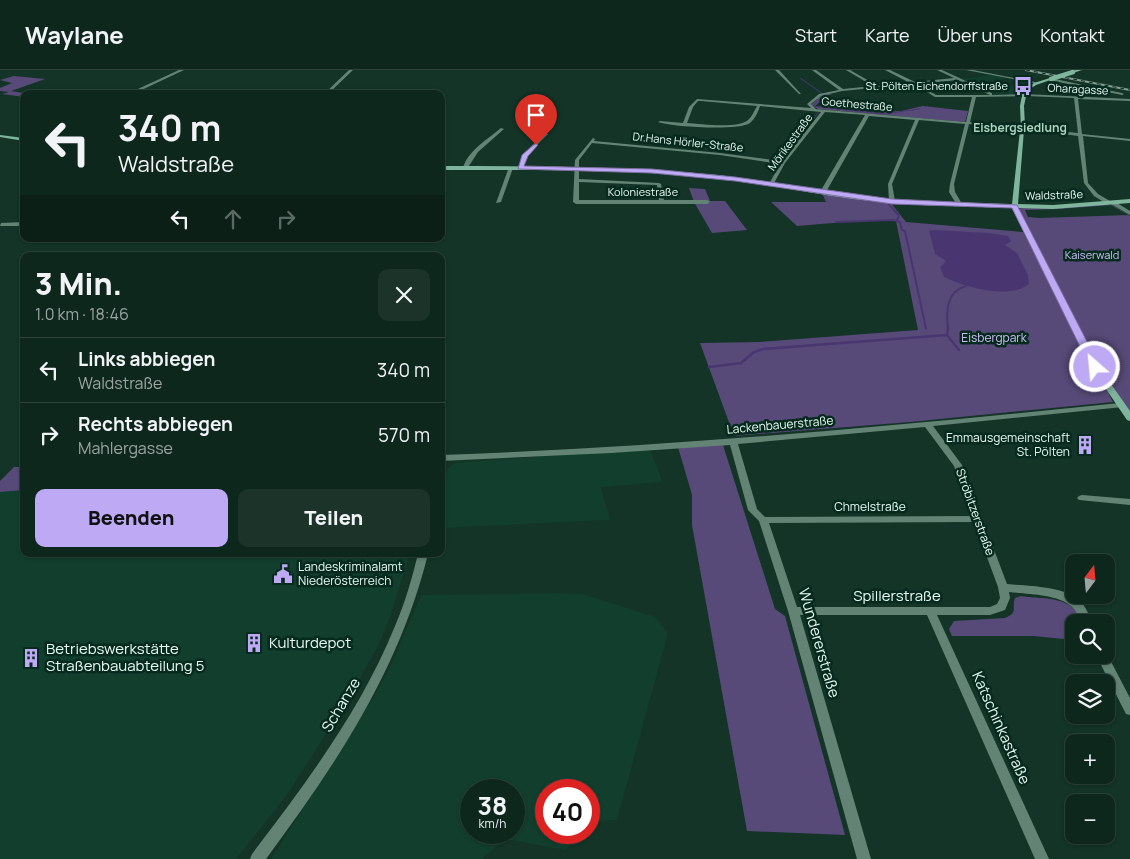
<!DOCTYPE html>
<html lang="de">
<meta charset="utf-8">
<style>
body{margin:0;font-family:Manrope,sans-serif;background:#1c332a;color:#f1f3f6;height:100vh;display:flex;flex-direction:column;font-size:19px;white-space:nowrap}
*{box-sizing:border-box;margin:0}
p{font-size:16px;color:#9ba5a4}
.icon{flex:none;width:28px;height:28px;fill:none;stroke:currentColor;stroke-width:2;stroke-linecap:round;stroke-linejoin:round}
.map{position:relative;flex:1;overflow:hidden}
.side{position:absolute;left:20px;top:182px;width:425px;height:305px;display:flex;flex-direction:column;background:#0e271d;border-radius:10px;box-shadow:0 1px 4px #0004,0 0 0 1px #2e443b}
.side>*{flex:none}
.banner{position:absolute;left:20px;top:20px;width:425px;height:152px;border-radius:10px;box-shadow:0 1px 4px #0004,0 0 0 1px #2e443b;background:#0e271d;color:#f1f3f6;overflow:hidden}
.needle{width:32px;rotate:16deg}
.fabs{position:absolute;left:1065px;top:484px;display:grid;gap:10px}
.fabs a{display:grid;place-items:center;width:50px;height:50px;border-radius:10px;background:#0e271d;box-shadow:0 1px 4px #0004,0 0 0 1px #2e443b;font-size:25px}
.speed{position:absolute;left:460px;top:709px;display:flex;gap:10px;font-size:25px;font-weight:700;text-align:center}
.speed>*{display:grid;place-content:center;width:65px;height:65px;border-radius:50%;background:#0e271d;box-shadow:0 1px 4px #0004,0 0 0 1px #2e443b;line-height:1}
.speed small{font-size:12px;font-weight:400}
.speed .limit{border:8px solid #d22;background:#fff;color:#111}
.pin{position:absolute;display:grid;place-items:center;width:42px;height:42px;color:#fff;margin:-51px -21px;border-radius:50% 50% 50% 0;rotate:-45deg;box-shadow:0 0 5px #0007}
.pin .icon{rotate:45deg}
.me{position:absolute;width:55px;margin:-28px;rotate:333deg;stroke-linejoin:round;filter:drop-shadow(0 0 4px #0008)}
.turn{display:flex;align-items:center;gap:18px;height:105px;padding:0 15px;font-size:22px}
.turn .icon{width:65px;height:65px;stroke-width:2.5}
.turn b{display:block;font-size:35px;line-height:42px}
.lanes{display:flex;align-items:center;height:48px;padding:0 15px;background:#0003;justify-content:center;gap:25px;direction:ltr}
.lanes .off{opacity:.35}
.round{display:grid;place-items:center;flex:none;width:52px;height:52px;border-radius:10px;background:#1c332a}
.head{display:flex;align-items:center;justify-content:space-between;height:85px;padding:0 15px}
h1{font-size:30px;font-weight:800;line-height:38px}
.button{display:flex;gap:10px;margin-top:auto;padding:10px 15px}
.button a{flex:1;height:58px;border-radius:10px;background:#bea9f5;color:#111;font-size:20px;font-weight:800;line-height:58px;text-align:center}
.button a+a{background:#1c332a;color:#f1f3f6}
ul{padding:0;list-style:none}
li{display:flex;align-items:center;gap:15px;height:65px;padding:0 15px;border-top:1px solid #2e443b}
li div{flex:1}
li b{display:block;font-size:19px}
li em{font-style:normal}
header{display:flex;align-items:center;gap:30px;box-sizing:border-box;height:70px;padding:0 25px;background:#0e271d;border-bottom:1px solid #2e443b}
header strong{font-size:24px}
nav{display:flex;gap:28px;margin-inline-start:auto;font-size:18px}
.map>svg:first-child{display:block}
.built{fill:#123e2d;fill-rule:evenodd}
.green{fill:#574a78;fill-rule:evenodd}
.water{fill:#493670}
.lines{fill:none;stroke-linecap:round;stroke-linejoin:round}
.stream-far2{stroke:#493670;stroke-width:1}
.stream-far1{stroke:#493670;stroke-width:2}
.stream{stroke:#493670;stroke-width:2.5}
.street{fill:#638375;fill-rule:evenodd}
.secondary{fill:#80b59d;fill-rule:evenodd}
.rail-casing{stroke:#869f94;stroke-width:2}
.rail{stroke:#072a1e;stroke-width:1;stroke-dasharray:4;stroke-linecap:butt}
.secondary-bridge{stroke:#80b59d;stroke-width:4.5}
.route{fill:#bea9f5;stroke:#7c6e9f}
.labels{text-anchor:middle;stroke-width:5;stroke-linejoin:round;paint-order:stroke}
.far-poi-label{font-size:11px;fill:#e7faf1;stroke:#072a1e;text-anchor:end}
.far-street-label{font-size:11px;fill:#e7faf1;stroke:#072a1e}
.far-park-label{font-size:11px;fill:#cfc1f7;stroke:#072a1e}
.far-quarter-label{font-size:12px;font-weight:bold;fill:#acd2c0;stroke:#072a1e}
.park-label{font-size:12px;fill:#cfc1f7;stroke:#072a1e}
.street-label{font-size:12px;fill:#e7faf1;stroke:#072a1e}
.poi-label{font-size:12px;fill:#e7faf1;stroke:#072a1e;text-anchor:end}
.near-street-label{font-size:15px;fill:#e7faf1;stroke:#072a1e}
.near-poi-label{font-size:15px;fill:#e7faf1;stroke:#072a1e;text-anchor:start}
</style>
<header>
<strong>Waylane</strong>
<nav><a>Start</a><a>Karte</a><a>Über uns</a><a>Kontakt</a></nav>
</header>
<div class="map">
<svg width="1130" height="789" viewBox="0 0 1130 789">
<rect width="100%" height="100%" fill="#133427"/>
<path class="built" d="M993 5 1006 8 995 13 1023 18 1020 24H993L962 9Z
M649 378 663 412 601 417 610 450 442 458 447 399 455 393Z
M24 420V484H410L390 547 380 572 350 626 287 725 236 789H0V422Z
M558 523 583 524 655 547 668 563 617 750 589 752V720H546V762L580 763 566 780 505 769 482 789H271L375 625 390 597 421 525ZM471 720H514V762H471Z"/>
<path class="green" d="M14 6 45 9 11 21 30 24H24V27L2 24 9 22 0 21V18L12 13 0 10Z
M829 24H832L826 26 815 36 875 42 901 41 923 36 968 41 965 52 818 39 811 35 821 26Z
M689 118 705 119 710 131H725L747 160 712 163 694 132Z
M822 123 890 132 906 152 1023 162 1113 332 910 352 734 366 700 273 760 272 918 260 896 151H857L797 156 771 132H826Z
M1109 134 1130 146V343L1100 298 1018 139 1023 138ZM1112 135 1129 145 1039 148 1028 147 1025 140 1058 139Z
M723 375 775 539 785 546 845 765 747 761 692 455V425L678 377Z
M14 397H24V420L0 422V411Z
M1021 526C1048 530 1071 525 1083 552H1074V570L1033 566H952L949 559 954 551 1005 548C1019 542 1011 539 1015 528Z"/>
<path class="water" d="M934 160 989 163 1008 166 1011 171 1005 175 1017 183 1028 205 1029 214C1009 230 965 217 944 207L940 197 946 191 935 184 929 161Z"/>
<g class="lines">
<path class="stream-far2" d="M800 8 823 24
M824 25 813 36 884 44 919 39
M814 48 819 41"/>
<path class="stream-far1" d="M888 133 899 146 897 150
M836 152 893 150 900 152 902 160 905 161 926 259
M948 259C946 242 946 221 966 216"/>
<path class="stream" d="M947 265 959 280
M709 297 741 293 754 282 763 279 947 265 948 258"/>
<path class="street" d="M179 0H184L133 24H127Z
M349 0H353L328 24H324Z
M775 0H779L801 24H799Z
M812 0H816L843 19 873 16 846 0H850L878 16 910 13 885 0H890L915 12 954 8 937 0H942L992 23V25L1024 24 1130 29V31L1078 29 1082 64 1130 69V71L1083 66 1088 113 1098 124 1110 131H1114L1130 141V145L1111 134H1107L1094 126 1084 113 1078 66 1027 59 1029 58 1078 63 1074 28 1026 26 976 27 970 52 1016 57 1014 58 969 54 954 114 955 122 962 134 959 136 957 135 949 122 950 114 965 54 919 50 892 114 895 131 892 133 889 131 888 114 915 50 869 46 826 122 823 124 820 122 865 45 825 42 785 93 773 115 769 114 780 94 720 85 592 73 579 90V109L659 113 661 114 664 130H707L710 132 707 134H576L573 132 575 90 593 68 595 69 594 71 720 83 782 91 821 42 760 36C758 42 755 49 750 53 739 61 671 57 658 52L660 51 683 53 689 37 697 29 811 38 807 34 819 24 839 20ZM958 10 990 25H936L918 14ZM914 14 935 27H972L966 52 816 39 811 34 821 26 842 21ZM698 31H701L757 36C754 41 752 47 748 50 738 59 701 54 687 53L693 37ZM579 112 657 115 659 130H579Z
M966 0H973L1040 13 1038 14Z
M1050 8 1122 23 1124 24 1122 25 1049 10Z
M501 58 504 59 478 82 467 99H463C466 82 488 69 501 58Z
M545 63 548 64 527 85 522 99H518L523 84Z
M509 97 513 98 501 132 496 133Z
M24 152V156H0L1 153Z
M1120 333 1124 335 1123 337 933 356 962 395 1007 514C1027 516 1065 516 1080 531 1086 537 1089 545 1092 552H1082C1079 547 1076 540 1071 536 1057 524 1027 524 1009 522L1010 528 1005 540 990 545H937L1049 789H1035L927 545H800L871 789H857L788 541 759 451 748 440 730 375 611 383 441 391V385C668 377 894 356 1120 333ZM925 357 954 396 972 446 765 447 757 439 738 374ZM974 452 998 517 1000 528 997 534 990 537H797L769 453Z
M1082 425 1130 429V435L1079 430 1077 428 1079 426Z
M418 484H428C399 601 336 694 266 789H250L252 784C306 713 361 640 395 556 405 533 412 508 418 484Z
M1106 582 1130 628V645L1126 644 1096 585H1106Z"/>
<path class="secondary" d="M1076 0H1082L1073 3 1071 2Z
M1050 8 1053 9 1036 15 1027 21 1024 36 1025 57 1021 58 1020 36 1023 20 1034 13Z
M1022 59 1024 60 1018 134 1053 135 1130 129V133L1053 139 1018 138 1099 297 1130 341V351L1127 350 1091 297 1012 138C959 136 906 136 853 129 808 123 763 113 718 108 626 99 534 100 441 100V96C534 96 626 96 718 105 763 110 808 120 853 125 906 132 959 133 1012 134L1020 60Z
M0 65 24 68V71L0 67Z"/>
<g class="rail-casing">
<path id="rail" d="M1026 0 1130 20"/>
</g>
<use href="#rail" class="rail"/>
<path class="secondary-bridge" d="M1051 9 1073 2"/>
</g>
<path class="route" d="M536 73 538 75 528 86 524 96 652 99 735 107 892 129 1017 135 1100 297 1095 300 1090 297 1012 138 892 134 735 111 652 103 518 99 522 85Z"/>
<defs>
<g id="bus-bare" transform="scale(1.5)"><path d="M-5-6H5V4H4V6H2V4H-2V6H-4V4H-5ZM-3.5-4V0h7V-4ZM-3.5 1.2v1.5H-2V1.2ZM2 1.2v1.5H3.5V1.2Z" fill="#bea9f5" stroke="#072a1e" stroke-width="2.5" paint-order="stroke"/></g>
<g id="building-bare" transform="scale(1.5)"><path d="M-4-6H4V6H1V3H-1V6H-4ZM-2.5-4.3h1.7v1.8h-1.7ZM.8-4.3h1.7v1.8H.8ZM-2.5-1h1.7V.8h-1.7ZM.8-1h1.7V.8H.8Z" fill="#bea9f5" stroke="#072a1e" stroke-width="2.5" paint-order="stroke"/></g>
<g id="civic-bare" transform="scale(1.5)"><path d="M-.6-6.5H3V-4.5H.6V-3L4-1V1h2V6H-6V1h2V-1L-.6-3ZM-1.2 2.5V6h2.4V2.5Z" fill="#bea9f5" stroke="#072a1e" stroke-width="2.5" paint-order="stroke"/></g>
</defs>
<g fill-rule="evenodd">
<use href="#bus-bare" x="1023" y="16"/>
<use href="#building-bare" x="1085" y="375"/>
<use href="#civic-bare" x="283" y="504"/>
<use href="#building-bare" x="254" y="573"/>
<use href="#building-bare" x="31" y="588"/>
</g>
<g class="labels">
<g class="far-poi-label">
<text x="1008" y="20">St. Pölten Eichendorffstraße</text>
</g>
<g class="far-street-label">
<text transform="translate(1078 19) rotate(3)" y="4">Oharagasse</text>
<text transform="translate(857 34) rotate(5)" y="4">Goethestraße</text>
<text transform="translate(688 72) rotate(6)" y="4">Dr.Hans Hörler-Straße</text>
<text transform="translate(790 72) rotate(-54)" y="4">Mörikestraße</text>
<text x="643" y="126">Koloniestraße</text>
<text transform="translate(1054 125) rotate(-2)" y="4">Waldstraße</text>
</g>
<g class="far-park-label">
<text x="1092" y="189">Kaiserwald</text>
</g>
<g class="far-quarter-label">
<text x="1020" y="62">Eisbergsiedlung</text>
</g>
<g class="park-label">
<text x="994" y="272">Eisbergpark</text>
</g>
<g class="street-label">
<text transform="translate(780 355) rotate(-5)" y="4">Lackenbauerstraße</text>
<text x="870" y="441">Chmelstraße</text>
<text transform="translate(975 442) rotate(70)" y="4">Ströbitzerstraße</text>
</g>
<g class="poi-label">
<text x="1070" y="372">Emmausgemeinschaft<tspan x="1070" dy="14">St. Pölten</tspan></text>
<text x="298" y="501" text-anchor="start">Landeskriminalamt<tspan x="298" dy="14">Niederösterreich</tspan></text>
</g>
<g class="near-street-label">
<text x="897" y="531">Spillerstraße</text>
<text transform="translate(819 573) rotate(74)" y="5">Wundererstraße</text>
<text transform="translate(341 635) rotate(-59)" y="5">Schanze</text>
<text transform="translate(1001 658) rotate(66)" y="5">Katschinkastraße</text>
</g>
<g class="near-poi-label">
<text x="269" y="578">Kulturdepot</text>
<text x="46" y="584">Betriebswerkstätte<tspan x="46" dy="17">Straßenbauabteilung 5</tspan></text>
</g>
</g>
</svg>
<div class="fabs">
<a><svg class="needle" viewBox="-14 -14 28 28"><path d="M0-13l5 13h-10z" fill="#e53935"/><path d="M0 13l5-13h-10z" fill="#9ba5a4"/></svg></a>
<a><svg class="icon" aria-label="search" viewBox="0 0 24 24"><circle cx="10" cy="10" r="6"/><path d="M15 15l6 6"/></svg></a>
<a><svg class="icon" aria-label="layers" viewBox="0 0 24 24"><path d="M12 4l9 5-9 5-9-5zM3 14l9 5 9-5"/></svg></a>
<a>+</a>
<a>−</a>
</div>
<div class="speed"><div>38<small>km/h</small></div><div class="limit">40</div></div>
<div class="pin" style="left:536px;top:75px;background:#d93025"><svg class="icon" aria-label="arrive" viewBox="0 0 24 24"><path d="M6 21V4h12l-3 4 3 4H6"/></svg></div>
<svg class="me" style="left:1095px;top:297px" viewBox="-20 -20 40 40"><circle r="17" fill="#bea9f5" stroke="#fff" stroke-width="3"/><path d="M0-11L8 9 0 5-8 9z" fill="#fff"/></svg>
<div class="banner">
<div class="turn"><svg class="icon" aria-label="left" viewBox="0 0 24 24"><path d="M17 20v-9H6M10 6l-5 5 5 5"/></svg><div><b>340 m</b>Waldstraße</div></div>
<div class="lanes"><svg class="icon" aria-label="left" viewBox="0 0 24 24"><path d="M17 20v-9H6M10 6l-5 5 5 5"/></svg><svg class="icon off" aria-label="ahead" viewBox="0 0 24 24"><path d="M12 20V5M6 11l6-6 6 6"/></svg><svg class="icon off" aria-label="right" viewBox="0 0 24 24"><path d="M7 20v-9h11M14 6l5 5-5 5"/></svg></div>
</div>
<section class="side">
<div class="head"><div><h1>3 Min.</h1><p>1.0 km · 18:46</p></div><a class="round"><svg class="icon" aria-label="close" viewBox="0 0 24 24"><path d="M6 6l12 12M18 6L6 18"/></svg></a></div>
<ul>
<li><svg class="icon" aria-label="left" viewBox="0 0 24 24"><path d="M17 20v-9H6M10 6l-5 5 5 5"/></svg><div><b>Links abbiegen</b><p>Waldstraße</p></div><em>340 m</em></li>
<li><svg class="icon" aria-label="right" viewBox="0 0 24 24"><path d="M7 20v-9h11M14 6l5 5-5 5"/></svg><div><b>Rechts abbiegen</b><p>Mahlergasse</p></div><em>570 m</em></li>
</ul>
<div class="button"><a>Beenden</a><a>Teilen</a></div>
</section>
</div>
